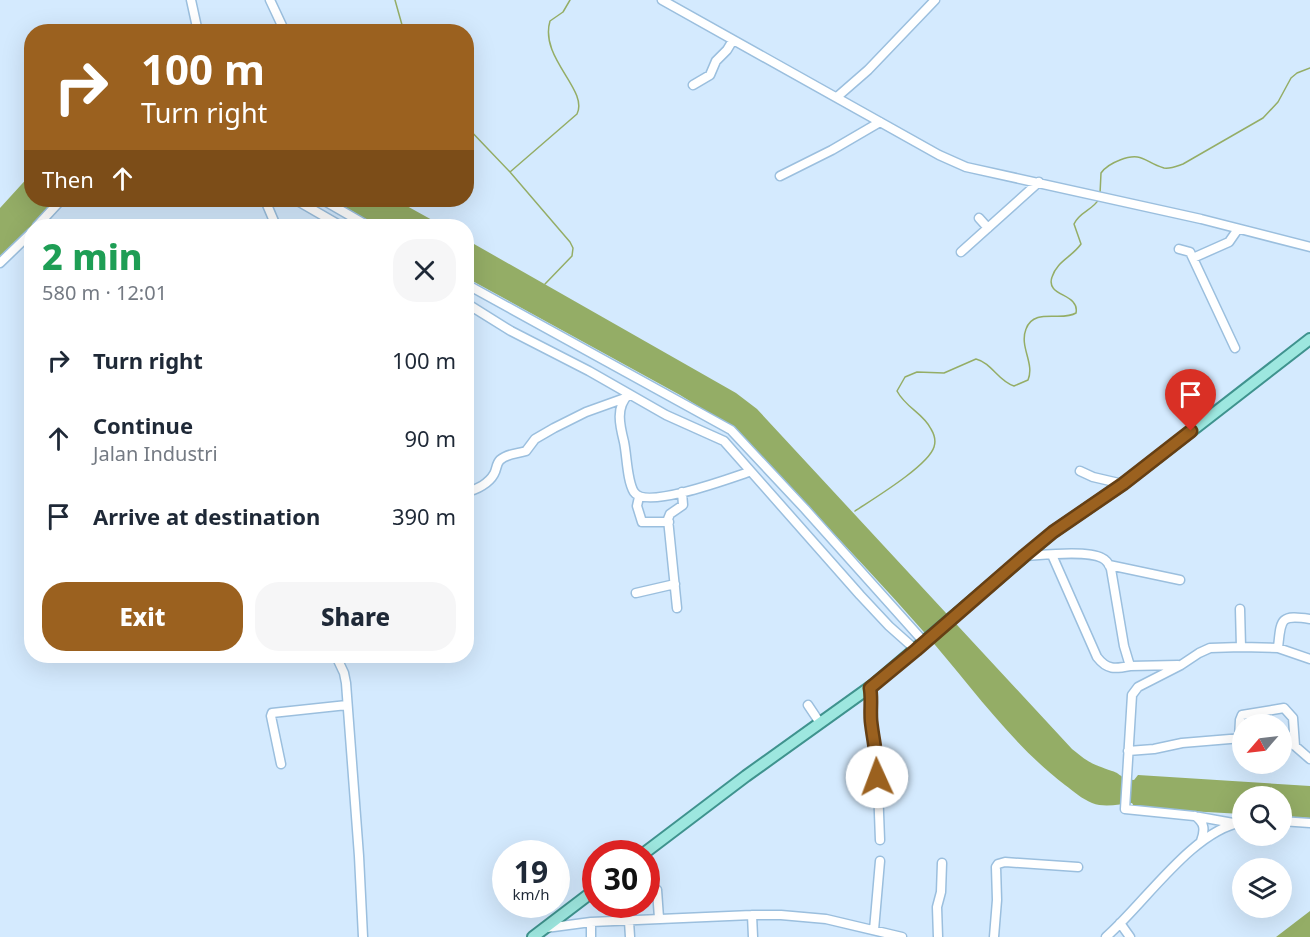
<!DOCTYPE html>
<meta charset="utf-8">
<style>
body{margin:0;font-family:"Noto Sans",sans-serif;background:#f6f6f7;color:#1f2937;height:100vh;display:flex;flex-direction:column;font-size:22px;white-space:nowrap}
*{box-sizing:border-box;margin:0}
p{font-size:20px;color:#747a83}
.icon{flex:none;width:33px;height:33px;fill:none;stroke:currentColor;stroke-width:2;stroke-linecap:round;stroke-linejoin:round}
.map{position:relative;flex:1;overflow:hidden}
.drawer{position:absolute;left:24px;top:219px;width:450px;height:444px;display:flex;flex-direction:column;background:#fff;border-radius:24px;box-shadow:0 6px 24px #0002}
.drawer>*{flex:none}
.banner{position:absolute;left:24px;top:24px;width:450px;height:183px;border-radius:24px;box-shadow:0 6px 24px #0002;background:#9b611f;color:#fff;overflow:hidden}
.needle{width:39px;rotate:242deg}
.tools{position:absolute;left:1232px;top:714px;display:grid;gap:12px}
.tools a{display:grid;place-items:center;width:60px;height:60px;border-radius:50%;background:#fff;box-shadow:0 6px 24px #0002;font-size:30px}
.speed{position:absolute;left:492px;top:840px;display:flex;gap:12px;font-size:30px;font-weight:700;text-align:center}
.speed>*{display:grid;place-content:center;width:78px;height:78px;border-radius:50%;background:#fff;box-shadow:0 6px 24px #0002;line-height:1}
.speed small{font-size:15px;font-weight:400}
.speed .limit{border:9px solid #d22;background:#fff;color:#111}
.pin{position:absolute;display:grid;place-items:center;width:51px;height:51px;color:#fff;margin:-62px -26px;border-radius:50% 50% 50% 0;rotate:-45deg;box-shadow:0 0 6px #0007}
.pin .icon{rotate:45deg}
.me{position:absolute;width:66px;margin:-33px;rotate:358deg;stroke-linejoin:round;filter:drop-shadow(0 0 4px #0008)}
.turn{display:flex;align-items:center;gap:21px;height:126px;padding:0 18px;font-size:27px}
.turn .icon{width:78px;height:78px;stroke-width:2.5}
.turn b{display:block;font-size:42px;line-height:51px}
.then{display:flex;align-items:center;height:57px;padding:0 18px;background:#0003;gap:12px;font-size:22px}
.round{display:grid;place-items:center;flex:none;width:63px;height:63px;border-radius:24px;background:#f6f6f7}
.head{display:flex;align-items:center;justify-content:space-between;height:102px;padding:0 18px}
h1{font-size:36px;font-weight:800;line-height:45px;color:#1e9e55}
.primary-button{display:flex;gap:12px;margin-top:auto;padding:12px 18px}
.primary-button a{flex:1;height:69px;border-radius:24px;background:#9b611f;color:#fff;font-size:24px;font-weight:800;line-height:69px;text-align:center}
.primary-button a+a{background:#f6f6f7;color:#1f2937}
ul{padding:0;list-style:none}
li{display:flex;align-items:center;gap:18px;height:78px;padding:0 18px}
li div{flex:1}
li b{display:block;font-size:22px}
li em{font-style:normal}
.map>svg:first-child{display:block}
.water{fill:#94ad66}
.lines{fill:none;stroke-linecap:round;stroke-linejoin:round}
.stream{stroke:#94ad66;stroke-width:1.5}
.minor-casing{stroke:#9bbfde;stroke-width:11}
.major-casing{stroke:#3f938e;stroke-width:14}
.minor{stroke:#fff;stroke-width:8}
.major{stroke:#9de7df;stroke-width:10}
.route-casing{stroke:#653f14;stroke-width:15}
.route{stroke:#9b611f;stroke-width:10}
</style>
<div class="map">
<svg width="1310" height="937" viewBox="0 0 1310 937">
<rect width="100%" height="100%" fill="#d4eafe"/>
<path class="water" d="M31 174 32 200H55L21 238 0 256V208Z
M333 200H396L443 226H378Z
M467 240 736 393 757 409 1072 749C1089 763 1092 764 1112 771 1122 774 1120 779 1134 780L1138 775 1310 786V818L1281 816V796H1242V814L1135 808 1132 803C1119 804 1105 808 1092 803 1082 799 1073 791 1065 785 1010 743 969 683 923 631 865 565 803 502 744 437L727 424 680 395 467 278Z
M1310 911V937H1276Z"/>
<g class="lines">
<path class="stream" d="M395 0 404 32
M466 126 510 172 570 242 573 248 572 256 545 284
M510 172 577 114C589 90 539 58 550 21L563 12 570 0
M1100 194 1101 173C1106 166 1112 163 1120 160 1143 151 1145 163 1164 168 1171 169 1177 166 1183 164L1263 118 1278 102 1291 78 1297 73 1310 68
M855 511C873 499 928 466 934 447 936 441 934 434 931 429 923 413 906 408 897 391L905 377 917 372 944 373 976 359C992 363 998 381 1014 386L1028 380C1035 363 1019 347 1026 329 1034 307 1062 322 1076 313 1080 293 1045 297 1052 277 1057 261 1072 257 1081 244L1074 224C1079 212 1093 210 1099 199"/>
<g class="minor-casing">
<path id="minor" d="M191 0 198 32
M270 0 285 32
M662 0 939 155 966 167 1201 219 1310 247
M693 85 710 75 716 61 727 50 733 40
M837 97 868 70 935 0
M780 176 832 150 880 122
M265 200 276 226
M296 200 341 226
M323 200 368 226
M979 218 988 228
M37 226 61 200
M1179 249 1190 252 1235 348
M961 252 1039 182
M1193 258 1229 242 1238 229
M0 263 32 232
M466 284 731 430 805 509 924 642
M466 303 511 331 589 371 666 415 724 441 860 595 889 626 916 650
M629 394C615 407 620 426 624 442 627 456 627 481 634 492 645 510 731 478 749 472
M1080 471 1093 477 1123 484
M466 492C477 490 489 483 494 474 497 469 496 464 500 460 508 453 517 454 526 451L535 439 554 428 586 412 625 398
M639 497 637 506 642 522H669
M1052 555 1097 657C1107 670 1115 669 1130 666
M1025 556C1043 555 1087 550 1102 558 1107 560 1109 564 1111 569L1124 646 1130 666 1178 665
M1109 565 1180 580
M636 593 675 584
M677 608 668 519 670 514 683 505 682 492
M1240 609 1241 647
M1278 648C1281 620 1279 614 1310 619
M336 656 344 673 346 683 359 856 363 937
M870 688 872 701 871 720 877 760 880 840
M808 705 820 723
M1239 738 1240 720 1242 715 1284 708 1293 718 1295 746
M1281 738 1295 746 1310 759
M1128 751 1154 749 1182 743 1242 738
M281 764 271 716 272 713 347 705
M1195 816C1205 823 1205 830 1201 841
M1281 821 1310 823
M1233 823 1194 816 1125 809 1132 695 1138 687 1181 665 1199 653 1210 648 1241 647 1278 648 1310 659
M657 890 659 918
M752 915 753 937
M629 921 630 937
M591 922V937
M1120 923 1130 937
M546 928 591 922 752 915H781L826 919 902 937
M874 930 880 861
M938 937 937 907 941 892 942 863
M994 937 997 900 996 867 998 864 1005 862 1078 867
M1106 937C1145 903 1192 831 1242 822"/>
</g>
<g class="major-casing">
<path id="major" d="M643 854 746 776 873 685 1053 532 1123 484 1310 339
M533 937 596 889"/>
</g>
<use href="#minor" class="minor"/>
<use href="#major" class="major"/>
</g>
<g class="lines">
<g class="route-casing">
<path id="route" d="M877 777C878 758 873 740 871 721 870 709 872 699 870 688L916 650 1024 556 1053 532 1123 484 1191 431"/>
</g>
<use href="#route" class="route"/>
</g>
</svg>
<div class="tools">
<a><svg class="needle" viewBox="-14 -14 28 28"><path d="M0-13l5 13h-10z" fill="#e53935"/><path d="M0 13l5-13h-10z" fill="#747a83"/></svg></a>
<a><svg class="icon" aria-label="search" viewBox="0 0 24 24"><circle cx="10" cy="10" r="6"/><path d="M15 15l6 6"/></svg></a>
<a><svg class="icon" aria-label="layers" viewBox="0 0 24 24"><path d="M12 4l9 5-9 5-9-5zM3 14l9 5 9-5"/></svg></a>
</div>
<div class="speed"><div>19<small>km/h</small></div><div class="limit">30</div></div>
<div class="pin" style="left:1191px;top:431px;background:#d93025"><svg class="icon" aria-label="arrive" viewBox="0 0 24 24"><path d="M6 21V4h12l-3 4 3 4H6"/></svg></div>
<svg class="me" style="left:877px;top:777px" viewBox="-20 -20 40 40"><circle r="19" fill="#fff"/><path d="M0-13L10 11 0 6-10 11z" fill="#9b611f"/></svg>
<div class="banner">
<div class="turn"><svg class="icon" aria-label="right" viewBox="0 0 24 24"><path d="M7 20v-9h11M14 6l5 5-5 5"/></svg><div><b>100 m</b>Turn right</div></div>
<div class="then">Then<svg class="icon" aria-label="ahead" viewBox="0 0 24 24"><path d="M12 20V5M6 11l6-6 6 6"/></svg></div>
</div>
<section class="drawer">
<div class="head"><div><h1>2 min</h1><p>580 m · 12:01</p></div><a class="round"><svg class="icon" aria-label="close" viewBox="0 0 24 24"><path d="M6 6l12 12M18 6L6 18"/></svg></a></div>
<ul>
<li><svg class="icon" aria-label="right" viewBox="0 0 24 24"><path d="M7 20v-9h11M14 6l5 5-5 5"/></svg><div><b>Turn right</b></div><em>100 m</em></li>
<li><svg class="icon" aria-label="ahead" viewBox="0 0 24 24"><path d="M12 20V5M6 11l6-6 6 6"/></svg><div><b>Continue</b><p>Jalan Industri</p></div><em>90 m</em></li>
<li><svg class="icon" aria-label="arrive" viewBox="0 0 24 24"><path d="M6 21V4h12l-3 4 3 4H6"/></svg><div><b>Arrive at destination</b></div><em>390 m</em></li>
</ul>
<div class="primary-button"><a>Exit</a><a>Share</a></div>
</section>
</div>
